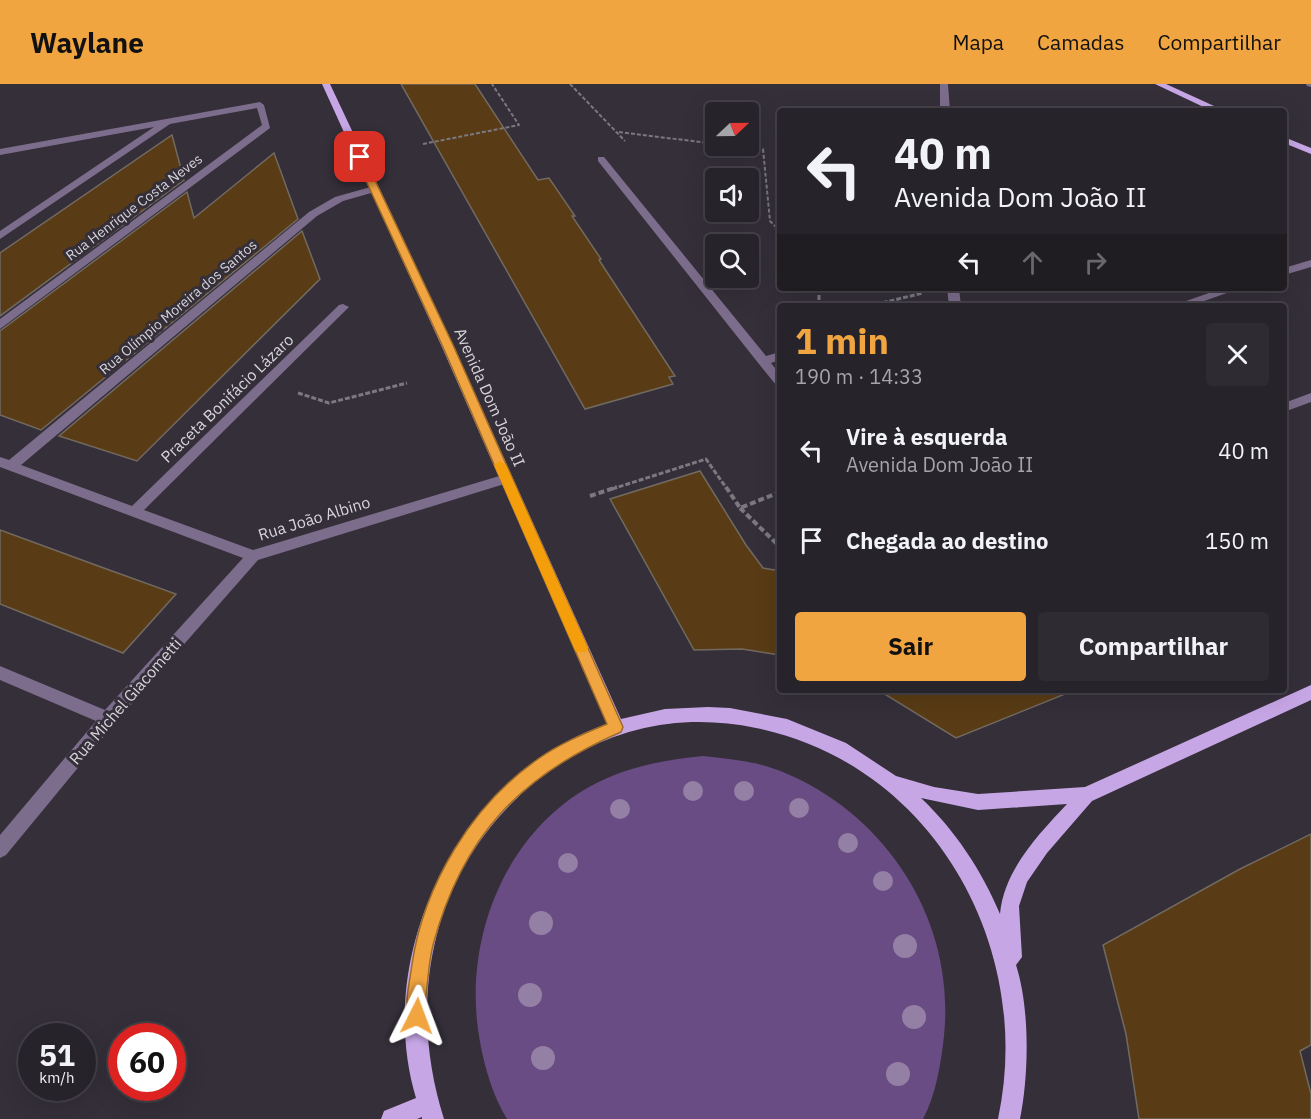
<!DOCTYPE html>
<html lang="pt">
<meta charset="utf-8">
<style>
body{margin:0;font-family:"IBM Plex Sans",sans-serif;background:#2f2b33;color:#f1f3f6;height:100vh;display:flex;flex-direction:column;font-size:22px;white-space:nowrap}
*{box-sizing:border-box;margin:0}
p{font-size:20px;color:#a4a4a9}
.icon{flex:none;width:33px;height:33px;fill:none;stroke:currentColor;stroke-width:2;stroke-linecap:round;stroke-linejoin:round}
.map{position:relative;flex:1;overflow:hidden}
.drawer{position:absolute;left:777px;top:219px;width:510px;height:390px;display:flex;flex-direction:column;background:#27232b;border-radius:6px;box-shadow:0 6px 24px #0002,0 0 0 2px #434047}
.drawer>*{flex:none}
.hud{position:absolute;left:777px;top:24px;width:510px;height:183px;border-radius:6px;box-shadow:0 6px 24px #0002,0 0 0 2px #434047;background:#27232b;color:#f1f3f6;overflow:hidden}
.needle{width:39px;rotate:68deg}
.tools{position:absolute;left:705px;top:18px;display:grid;gap:12px}
.tools a{display:grid;place-items:center;width:54px;height:54px;border-radius:6px;background:#27232b;box-shadow:0 6px 24px #0002,0 0 0 2px #434047;font-size:30px}
.speed{position:absolute;left:18px;top:939px;display:flex;gap:12px;font-size:30px;font-weight:700;text-align:center}
.speed>*{display:grid;place-content:center;width:78px;height:78px;border-radius:50%;background:#27232b;box-shadow:0 6px 24px #0002,0 0 0 2px #434047;line-height:1}
.speed small{font-size:15px;font-weight:400}
.speed .limit{border:9px solid #d22;background:#fff;color:#111}
.pin{position:absolute;display:grid;place-items:center;width:51px;height:51px;color:#fff;margin:-26px;border-radius:12px;box-shadow:0 3px 9px #0006}
.me{position:absolute;width:66px;margin:-33px;rotate:3deg;stroke-linejoin:round;filter:drop-shadow(0 0 4px #0008)}
.turn{display:flex;align-items:center;gap:21px;height:126px;padding:0 18px;font-size:27px}
.turn .icon{width:78px;height:78px;stroke-width:2.5}
.turn b{display:block;font-size:42px;line-height:51px}
.lanes{display:flex;align-items:center;height:57px;padding:0 18px;background:#0003;justify-content:center;gap:30px;direction:ltr}
.lanes .off{opacity:.35}
.round{display:grid;place-items:center;flex:none;width:63px;height:63px;border-radius:6px;background:#2f2b33}
.headline{display:flex;align-items:center;justify-content:space-between;height:102px;padding:0 18px}
h1{font-size:36px;font-weight:800;line-height:45px;color:#f1a540}
.cta{display:flex;gap:12px;margin-top:auto;padding:12px 18px}
.cta a{flex:1;height:69px;border-radius:6px;background:#f1a540;color:#111;font-size:24px;font-weight:800;line-height:69px;text-align:center}
.cta a+a{background:#2f2b33;color:#f1f3f6}
ul{padding:0;list-style:none}
li{display:flex;align-items:center;gap:18px;height:90px;padding:0 18px}
li div{flex:1}
li b{display:block;font-size:22px}
li em{font-style:normal}
header{display:flex;align-items:center;gap:36px;box-sizing:border-box;height:84px;padding:0 30px;background:#f1a540;color:#111}
header strong{font-size:28px}
nav{display:flex;gap:33px;margin-inline-start:auto;font-size:21px}
.map>svg:first-child{display:block}
.green{fill:#6a4c84}
.building{fill:#593c15;stroke:#726a61;stroke-width:1.5}
.lines{fill:none;stroke-linecap:round;stroke-linejoin:round}
.path-far2{stroke:#7c7880;stroke-width:2;stroke-dasharray:4 2;stroke-linecap:butt}
.path-far1{stroke:#7c7880;stroke-width:3;stroke-dasharray:5 2;stroke-linecap:butt}
.path{stroke:#7c7880;stroke-width:4;stroke-dasharray:6 3;stroke-linecap:butt}
.minor{fill:#7d6d8c;fill-rule:evenodd}
.major{fill:#c7a6e6;fill-rule:evenodd}
.tree{fill:#9380a4}
.route{fill:#f1a540;stroke:#9d6b2a;stroke-width:1.5}
.slow{fill:#f59e0b}
.labels{text-anchor:middle;stroke-width:6;stroke-linejoin:round;paint-order:stroke}
.far-street-label{font-size:14px;fill:#d7d4da;stroke:#342f39}
.street-label{font-size:16px;fill:#d7d4da;stroke:#342f39}
</style>
<header>
<strong>Waylane</strong>
<nav><a>Mapa</a><a>Camadas</a><a>Compartilhar</a></nav>
</header>
<div class="map">
<svg width="1311" height="1035" viewBox="0 0 1311 1035">
<rect width="100%" height="100%" fill="#342f39"/>
<path class="green" d="M703 672C730 675 757 677 783 688 887 731 956 837 944 952 941 979 936 1011 923 1035H507C493 1012 485 985 480 958 462 862 501 753 589 703 625 683 662 676 703 672Z"/>
<path class="building" d="M401 0H475L538 96 549 94 575 132H572L601 175 599 176 675 292 669 293 673 300 585 325Z
M172 51 184 96 0 232V169Z
M274 69 298 135 41 346 0 331V247L187 108 194 134Z
M302 147 320 195 137 377 59 352Z
M700 387 746 461 763 484 780 487V571L742 565 694 566 610 415Z
M0 446 101 483 176 510 123 569 0 520Z
M878 606H1070V608L956 654Z
M1311 750V961L1300 967 1311 1010V1035H1139L1126 950 1103 861 1240 785Z"/>
<g class="lines">
<path class="path-far2" d="M570 0 625 57
M619 48 716 60
M423 60 519 41 492 0
M733 62 763 65 770 137 780 147"/>
<path class="path-far1" d="M819 204V222
M869 222 923 209
M298 309 329 319 407 299
M612 405 706 375 727 405"/>
<path class="path" d="M726 403 740 424 780 408
M590 412 617 403
M740 424 776 459H780"/>
<path class="minor" d="M940 0H948L950 27H940Z
M1306 0H1311V3L1307 2Z
M260 18 264 21 270 44 0 245V235L262 41 257 24 170 40 0 155V147L154 43 0 71V65Z
M598 73H604L766 272 780 268V276L771 279 780 290V302L776 301 759 280 598 77Z
M374 102 378 103V107L343 117 317 132 21 381 132 422 339 221 343 220 349 223 347 225 144 426 253 466 506 390 513 395 511 398 258 476 114 640 6 771 0 774V751L96 637 0 596V582L105 626 243 474 0 383V373L9 376 309 128 335 113Z
M1311 176V183L1284 191V184Z
M947 204H959L961 222H949Z
M1223 204H1241L1190 222H1172Z
M1311 309V318L1284 328V319Z"/>
<path class="major" d="M322 0H330L454 263 621 635 665 625 708 623 730 624 787 635 846 659 896 692 934 703 978 710 1085 703 1311 601V616L1092 717 1047 769 1027 798 1019 822 1022 873 1016 881C1030 924 1029 991 1020 1035H998C1035 863 933 680 756 644 694 631 632 639 577 670 531 695 492 734 466 779 421 858 417 950 444 1035H422V1033L417 1035H381L384 1027 416 1014C372 867 462 690 607 640L442 263ZM921 714 978 726 1067 720C1038 751 1004 786 1000 830 982 787 955 746 921 714Z
M1155 0H1166L1225 27H1212Z
M1284 53 1311 64V70L1284 59Z"/>
</g>
<g class="tree">
<circle cx="693" cy="707" r="10"/>
<circle cx="744" cy="707" r="10"/>
<circle cx="799" cy="724" r="10"/>
<circle cx="620" cy="725" r="10"/>
<circle cx="848" cy="759" r="10"/>
<circle cx="568" cy="779" r="10"/>
<circle cx="883" cy="797" r="10"/>
<circle cx="541" cy="839" r="12"/>
<circle cx="905" cy="862" r="12"/>
<circle cx="530" cy="911" r="12"/>
<circle cx="914" cy="933" r="12"/>
<circle cx="543" cy="974" r="12"/>
<circle cx="898" cy="990" r="12"/>
</g>
<path class="route" d="M357 71 364 73 454 263 623 643 621 648C519 692 462 753 433 861 429 877 428 895 426 911 425 921 427 929 423 938L417 941 410 938C403 920 410 898 412 880 424 800 472 721 538 675 559 660 583 650 607 640L443 263 355 73Z"/>
<path class="slow" d="M500 377 506 381 588 564 586 568H576L574 564 494 381Z"/>
<g class="labels">
<g class="far-street-label">
<text transform="translate(134 123) rotate(-37)" y="5">Rua Henrique Costa Neves</text>
<text transform="translate(178 223) rotate(-40)" y="5">Rua Olímpio Moreira dos Santos</text>
</g>
<g class="street-label">
<text transform="translate(490 313) rotate(66)" y="6">Avenida Dom João II</text>
<text transform="translate(227 314) rotate(-44)" y="6">Praceta Bonifácio Lázaro</text>
<text transform="translate(314 434) rotate(-17)" y="6">Rua João Albino</text>
<text transform="translate(125 617) rotate(-49)" y="6">Rua Michel Giacometti</text>
</g>
</g>
</svg>
<div class="tools">
<a><svg class="needle" viewBox="-14 -14 28 28"><path d="M0-13l5 13h-10z" fill="#e53935"/><path d="M0 13l5-13h-10z" fill="#a4a4a9"/></svg></a>
<a><svg class="icon" aria-label="sound" viewBox="0 0 24 24"><path d="M4 9h4l5-4v14l-5-4H4zM17 9q2 3 0 6"/></svg></a>
<a><svg class="icon" aria-label="search" viewBox="0 0 24 24"><circle cx="10" cy="10" r="6"/><path d="M15 15l6 6"/></svg></a>
</div>
<div class="speed"><div>51<small>km/h</small></div><div class="limit">60</div></div>
<div class="pin" style="left:360px;top:73px;background:#d93025"><svg class="icon" aria-label="arrive" viewBox="0 0 24 24"><path d="M6 21V4h12l-3 4 3 4H6"/></svg></div>
<svg class="me" style="left:417px;top:932px" viewBox="-20 -20 40 40"><path d="M0-17L14 15 0 8-14 15z" fill="#f1a540" stroke="#fff" stroke-width="4"/></svg>
<div class="hud">
<div class="turn"><svg class="icon" aria-label="left" viewBox="0 0 24 24"><path d="M17 20v-9H6M10 6l-5 5 5 5"/></svg><div><b>40 m</b>Avenida Dom João II</div></div>
<div class="lanes"><svg class="icon" aria-label="left" viewBox="0 0 24 24"><path d="M17 20v-9H6M10 6l-5 5 5 5"/></svg><svg class="icon off" aria-label="ahead" viewBox="0 0 24 24"><path d="M12 20V5M6 11l6-6 6 6"/></svg><svg class="icon off" aria-label="right" viewBox="0 0 24 24"><path d="M7 20v-9h11M14 6l5 5-5 5"/></svg></div>
</div>
<section class="drawer">
<div class="headline"><div><h1>1 min</h1><p>190 m · 14:33</p></div><a class="round"><svg class="icon" aria-label="close" viewBox="0 0 24 24"><path d="M6 6l12 12M18 6L6 18"/></svg></a></div>
<ul>
<li><svg class="icon" aria-label="left" viewBox="0 0 24 24"><path d="M17 20v-9H6M10 6l-5 5 5 5"/></svg><div><b>Vire à esquerda</b><p>Avenida Dom João II</p></div><em>40 m</em></li>
<li><svg class="icon" aria-label="arrive" viewBox="0 0 24 24"><path d="M6 21V4h12l-3 4 3 4H6"/></svg><div><b>Chegada ao destino</b></div><em>150 m</em></li>
</ul>
<div class="cta"><a>Sair</a><a>Compartilhar</a></div>
</section>
</div>
